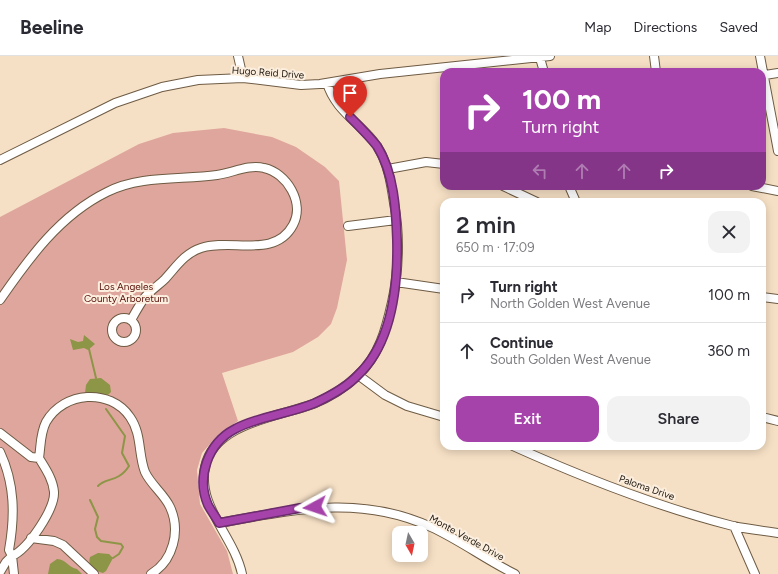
<!DOCTYPE html>
<meta charset="utf-8">
<style>
body{margin:0;font-family:Figtree,sans-serif;background:#f2f2f3;color:#2b2b33;height:100vh;display:flex;flex-direction:column;font-size:15px;white-space:nowrap}
*{box-sizing:border-box;margin:0}
p{font-size:13px;color:#7c7c81}
.icon{flex:none;width:22px;height:22px;fill:none;stroke:currentColor;stroke-width:2;stroke-linecap:round;stroke-linejoin:round}
.map{position:relative;flex:1;overflow:hidden}
.details{position:absolute;left:440px;top:142px;width:326px;height:252px;display:flex;flex-direction:column;background:#fff;border-radius:12px;box-shadow:0 2px 10px #0003}
.details>*{flex:none}
.guide{position:absolute;left:440px;top:12px;width:326px;height:122px;border-radius:12px;box-shadow:0 2px 10px #0003;background:#a643aa;color:#fff;overflow:hidden}
.needle{width:26px;rotate:171deg}
.tools{position:absolute;left:392px;top:470px;display:grid;gap:8px}
.tools a{display:grid;place-items:center;width:36px;height:36px;border-radius:8px;background:#fff;box-shadow:0 2px 10px #0003;font-size:20px}
.pin{position:absolute;display:grid;place-items:center;width:34px;height:34px;color:#fff;margin:-41px -17px;border-radius:50% 50% 50% 0;rotate:-45deg;box-shadow:0 0 4px #0007}
.pin .icon{rotate:45deg}
.me{position:absolute;width:44px;margin:-22px;rotate:265deg;stroke-linejoin:round;filter:drop-shadow(0 0 3px #0008)}
.turn{display:flex;align-items:center;gap:14px;height:84px;padding:0 16px;font-size:18px}
.turn .icon{width:52px;height:52px;stroke-width:2.5}
.turn b{display:block;font-size:28px;line-height:34px}
.lanes{display:flex;align-items:center;height:38px;padding:0 16px;background:#0003;justify-content:center;gap:20px;direction:ltr}
.lanes .off{opacity:.35}
.round{display:grid;place-items:center;flex:none;width:42px;height:42px;border-radius:12px;background:#f2f2f3}
.overview{display:flex;align-items:center;justify-content:space-between;height:68px;padding:0 16px}
h1{font-size:24px;font-weight:600;line-height:30px}
.primary-button{display:flex;gap:8px;margin-top:auto;padding:8px 16px}
.primary-button a{flex:1;height:46px;border-radius:12px;background:#a643aa;color:#fff;font-size:16px;font-weight:600;line-height:46px;text-align:center}
.primary-button a+a{background:#f2f2f3;color:#2b2b33}
ul{padding:0;list-style:none}
li{display:flex;align-items:center;gap:12px;height:56px;padding:0 16px;border-top:1px solid #e1e1e2}
li div{flex:1}
li b{display:block;font-size:15px}
li em{font-style:normal}
header{display:flex;align-items:center;gap:24px;box-sizing:border-box;height:56px;padding:0 20px;background:#fff;border-bottom:1px solid #e1e1e2}
header strong{font-size:19px}
nav{display:flex;gap:22px;margin-inline-start:auto;font-size:14px}
.map>svg:first-child{display:block}
.green{fill:#dfa69d}
.water{fill:#8d9547}
.lines{fill:none;stroke-linecap:round;stroke-linejoin:round}
.stream{stroke:#8d9547;stroke-width:2}
.minor-casing{stroke:#6e5b44;stroke-width:10}
.minor{stroke:#fff;stroke-width:8}
.route-casing{stroke:#6c2c6e;stroke-width:10}
.route{stroke:#a643aa;stroke-width:7}
.labels{text-anchor:middle;stroke-width:4;stroke-linejoin:round;paint-order:stroke}
.street-label{font-size:10px;fill:#211910;stroke:#fcefdf}
.park-label{font-size:10px;fill:#560d07;stroke:#fcefdf}
</style>
<header>
<strong>Beeline</strong>
<nav><a>Map</a><a>Directions</a><a>Saved</a></nav>
</header>
<div class="map">
<svg width="778" height="518" viewBox="0 0 778 518">
<rect width="100%" height="100%" fill="#f6e0c5"/>
<path class="green" d="M224 72 272 81 296 91 325 111 339 125 347 204 337 252 331 268 318 281 293 296 222 317 238 365 219 378 202 397 197 414 200 448 227 495 233 518H0V161L139 88 173 77Z"/>
<path class="water" d="M84 279 95 288 88 294 84 292 73 294 70 283 78 286 83 285Z
M101 322 110 329 111 336 107 340 85 337 86 329 90 323Z
M98 497 109 498 113 502 106 515 103 517C95 515 87 510 90 501Z
M57 503C66 503 69 512 77 513L82 518H48L50 508Z"/>
<g class="lines">
<path class="stream" d="M89 293 96 322
M98 430C106 421 118 427 129 410L122 397 125 380 106 353
M90 444 98 461 95 473 97 481 101 485 121 488 123 491 119 498 113 502"/>
<g class="minor-casing">
<path id="minor" d="M238 0 243 22
M654 0 656 16
M760 0 778 95
M540 2 544 16
M765 19 778 17
M0 104 115 47 162 31 198 24 243 22 301 29 320 28 380 18 550 0
M388 113 426 106 444 108
M503 130 537 146
M569 130 576 146
M752 130 778 135
M348 170 396 164
M396 226 444 233
M762 241 778 243
M0 244C29 202 60 159 107 136 140 119 182 124 217 119 232 117 249 108 264 112 287 117 305 147 293 169 275 203 231 182 201 192 185 197 176 211 165 223 159 229 151 234 145 241 140 248 135 257 131 264
M112 274a12 12 0 1 1 24 0a12 12 0 1 1-24 0Z
M358 319 385 339 407 350 444 361
M762 361 778 365
M0 377 31 401 39 402C45 412 53 423 54 436 55 453 28 493 12 500L14 518
M513 390C584 422 658 451 733 470 748 473 763 475 778 477
M0 396C15 428 15 460 9 494L12 500 6 506 0 516
M39 402C41 389 40 378 46 366 64 335 110 332 130 361 142 378 138 398 145 416 151 429 164 438 170 451 181 475 173 505 151 518
M219 467C293 454 359 438 431 471 460 484 486 504 515 518
M734 470 755 518
M31 482 54 485 63 489 94 518
M242 518C234 480 197 451 205 411 214 367 278 361 313 348 328 342 346 331 358 319 379 300 386 273 392 246 399 215 400 178 394 147 391 127 388 107 377 90 361 67 335 55 327 27"/>
</g>
<use href="#minor" class="minor"/>
</g>
<g class="lines">
<g class="route-casing">
<path id="route" d="M315 451 300 452 219 467C216 461 211 455 208 449 196 421 208 387 235 373 259 360 289 358 315 347 330 340 347 331 358 319 393 286 398 229 397 184 396 153 394 117 377 90 369 80 359 70 350 61"/>
</g>
<use href="#route" class="route"/>
</g>
<g class="labels">
<g class="street-label">
<text transform="translate(268 16) rotate(4)" y="4">Hugo Reid Drive</text>
<text transform="translate(647 431) rotate(19)" y="4">Paloma Drive</text>
<text transform="translate(467 481) rotate(29)" y="4">Monte Verde Drive</text>
</g>
<g class="park-label">
<text x="126" y="234">Los Angeles<tspan x="126" dy="12">County Arboretum</tspan></text>
</g>
</g>
</svg>
<div class="tools">
<a><svg class="needle" viewBox="-14 -14 28 28"><path d="M0-13l5 13h-10z" fill="#e53935"/><path d="M0 13l5-13h-10z" fill="#7c7c81"/></svg></a>
</div>
<div class="pin" style="left:350px;top:61px;background:#d93025"><svg class="icon" aria-label="arrive" viewBox="0 0 24 24"><path d="M6 21V4h12l-3 4 3 4H6"/></svg></div>
<svg class="me" style="left:315px;top:451px" viewBox="-20 -20 40 40"><path d="M0-17L14 15 0 8-14 15z" fill="#a643aa" stroke="#fff" stroke-width="4"/></svg>
<div class="guide">
<div class="turn"><svg class="icon" aria-label="right" viewBox="0 0 24 24"><path d="M7 20v-9h11M14 6l5 5-5 5"/></svg><div><b>100 m</b>Turn right</div></div>
<div class="lanes"><svg class="icon off" aria-label="left" viewBox="0 0 24 24"><path d="M17 20v-9H6M10 6l-5 5 5 5"/></svg><svg class="icon off" aria-label="ahead" viewBox="0 0 24 24"><path d="M12 20V5M6 11l6-6 6 6"/></svg><svg class="icon off" aria-label="ahead" viewBox="0 0 24 24"><path d="M12 20V5M6 11l6-6 6 6"/></svg><svg class="icon" aria-label="right" viewBox="0 0 24 24"><path d="M7 20v-9h11M14 6l5 5-5 5"/></svg></div>
</div>
<section class="details">
<div class="overview"><div><h1>2 min</h1><p>650 m · 17:09</p></div><a class="round"><svg class="icon" aria-label="close" viewBox="0 0 24 24"><path d="M6 6l12 12M18 6L6 18"/></svg></a></div>
<ul>
<li><svg class="icon" aria-label="right" viewBox="0 0 24 24"><path d="M7 20v-9h11M14 6l5 5-5 5"/></svg><div><b>Turn right</b><p>North Golden West Avenue</p></div><em>100 m</em></li>
<li><svg class="icon" aria-label="ahead" viewBox="0 0 24 24"><path d="M12 20V5M6 11l6-6 6 6"/></svg><div><b>Continue</b><p>South Golden West Avenue</p></div><em>360 m</em></li>
</ul>
<div class="primary-button"><a>Exit</a><a>Share</a></div>
</section>
</div>
